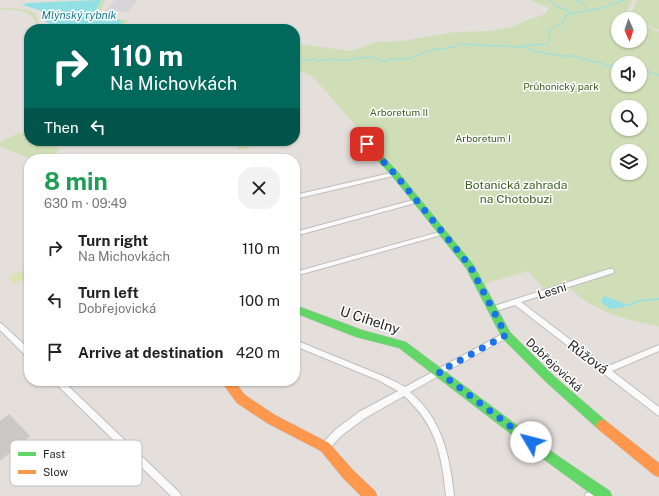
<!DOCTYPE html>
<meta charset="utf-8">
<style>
body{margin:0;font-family:"Public Sans",sans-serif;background:#f2f2f2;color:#222;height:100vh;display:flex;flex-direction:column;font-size:15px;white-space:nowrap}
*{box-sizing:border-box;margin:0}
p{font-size:13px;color:#767676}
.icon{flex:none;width:22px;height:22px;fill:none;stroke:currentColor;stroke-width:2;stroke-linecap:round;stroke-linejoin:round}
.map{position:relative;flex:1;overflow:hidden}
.drawer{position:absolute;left:24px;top:154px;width:276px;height:232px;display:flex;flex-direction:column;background:#fff;border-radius:16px;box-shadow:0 1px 3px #0004}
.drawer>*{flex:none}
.top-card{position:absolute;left:24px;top:24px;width:276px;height:122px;border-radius:16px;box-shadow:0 1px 3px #0004;background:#00695c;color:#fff;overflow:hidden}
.needle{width:26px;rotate:177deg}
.fabs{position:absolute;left:611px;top:12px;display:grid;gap:8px}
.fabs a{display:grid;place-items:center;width:36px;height:36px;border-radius:50%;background:#fff;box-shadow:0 1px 3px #0004;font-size:20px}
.pin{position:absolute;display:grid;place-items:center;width:34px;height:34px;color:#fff;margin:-17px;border-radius:8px;box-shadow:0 2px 6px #0006}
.me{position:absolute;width:44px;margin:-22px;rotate:307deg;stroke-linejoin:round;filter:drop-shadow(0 0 3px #0008)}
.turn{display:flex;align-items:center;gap:14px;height:84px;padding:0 20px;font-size:18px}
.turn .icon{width:52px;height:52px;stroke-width:2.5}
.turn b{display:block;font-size:28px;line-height:34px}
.then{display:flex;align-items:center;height:38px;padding:0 20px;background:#0003;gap:8px;font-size:15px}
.round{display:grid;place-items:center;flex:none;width:42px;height:42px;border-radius:16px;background:#f2f2f2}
.head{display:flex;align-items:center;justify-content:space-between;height:68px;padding:0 20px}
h1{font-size:24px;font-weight:700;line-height:30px;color:#1e9e55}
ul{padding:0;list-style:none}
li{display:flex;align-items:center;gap:12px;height:52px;padding:0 20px}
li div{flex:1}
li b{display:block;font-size:15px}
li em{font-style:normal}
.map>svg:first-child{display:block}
.industrial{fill:#d7d5d8}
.green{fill:#cfdeb6;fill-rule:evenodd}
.pitch{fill:#dbe2b3}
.water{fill:#92e0e4}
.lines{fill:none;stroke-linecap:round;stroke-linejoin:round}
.stream-far1{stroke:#92e0e4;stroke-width:1}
.stream{stroke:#92e0e4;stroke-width:1.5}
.building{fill:#cbc8c5}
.street-casing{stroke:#bfbdbd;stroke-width:2}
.fast-casing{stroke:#bfbdbd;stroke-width:1}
.slow-casing{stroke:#bfbdbd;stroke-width:1}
.street{fill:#fbfafa;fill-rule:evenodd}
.fast{fill:#63d668;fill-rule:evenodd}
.slow{fill:#ff974d;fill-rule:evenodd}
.route{stroke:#1a73e8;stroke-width:7;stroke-dasharray:0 12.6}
.labels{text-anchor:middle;stroke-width:3;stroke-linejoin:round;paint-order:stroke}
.far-park-label{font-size:10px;fill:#375e1c;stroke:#fff}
.far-water-label{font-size:11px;font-style:italic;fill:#137d8e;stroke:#fff}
.park-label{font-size:12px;fill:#375e1c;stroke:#fff}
.street-label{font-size:12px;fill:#262626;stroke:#fff}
.near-street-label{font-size:14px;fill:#262626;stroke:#fff}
.key{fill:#fff;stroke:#bebebe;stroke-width:1}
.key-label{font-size:11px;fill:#262626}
</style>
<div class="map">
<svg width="659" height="496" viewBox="0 0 659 496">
<rect width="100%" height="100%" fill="#e5dfdc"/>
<path class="industrial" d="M115 0H138L128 12 104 11Z"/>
<path class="green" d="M80 0H105L103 7 99 12H104C109 19 122 19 129 20L120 29H116L123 21 94 15 101 1 100 0 76 1Z
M530 0H632L627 12 635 19H618V41H640V23L659 32V326C635 322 610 316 589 303 580 298 572 290 564 284L545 290 528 271 485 284 472 263 416 194 314 78 309 74 295 71V47L300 44 350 51 377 42 402 41 455 32 490 31 512 27 524 21 545 14 549 8ZM618 63H640V85H618ZM618 107H640V129H618ZM618 151H640V173H618Z
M637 0H659V30L646 24 632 13V11Z
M0 8C7 8 33 8 36 15 37 17 37 19 37 22L48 29C36 29 36 19 29 14 20 9 9 10 0 9Z
M20 132 29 136V141H41L61 149 45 159H30L0 146V143Z
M234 141H262L264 144 239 150Z"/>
<path class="pitch" d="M29 268V278L12 284 9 276Z"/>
<path class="water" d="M100 0 101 1 94 15 123 21 116 29H57L46 22 44 14 39 10 22 5 27 3Z
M604 296 621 302 626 307 610 309 601 302Z"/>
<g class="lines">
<path class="stream-far1" d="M59 0V4
M550 0 554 5 572 13
M576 0 583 3 587 10
M118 26 140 29
M521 46 547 44 550 39 548 30 562 24 565 16 567 15 606 7 624 0
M295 51 298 52 295 56 300 61 313 59 318 61 334 59 341 61C343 60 367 57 370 57 377 58 379 62 388 61V59H407L431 50 454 47 460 44 523 47 538 52 562 56H574L593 62H601L605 65 618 67
M640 69 659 75"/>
<path class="stream" d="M623 304 629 305 638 301 659 299"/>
</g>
<path class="building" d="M9 414 30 436 0 461V421Z"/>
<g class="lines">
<g class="street-casing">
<path id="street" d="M395 172 397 173 398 174 397 175 295 199V195Z
M417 199 420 201 419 202 295 236V232Z
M443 231 446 233 445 234 295 276V272Z
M609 269H613L614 271 613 273 521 302 606 367 659 345V351L612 371 659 407V416L656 414 515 305 493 312 491 311 490 309 491 307Z
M0 323 2 324 29 349V357L26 356 0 330Z
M506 332 508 333 509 335 508 337 410 392C442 419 450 456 454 496H446C442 455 436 424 404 396L365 418 341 436 328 450 325 451 322 450 321 447 322 444 335 430 359 412 398 391 378 380 295 346V340L383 376 398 383 405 387Z
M54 381H63L180 493 181 496H171L55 383Z
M600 490 603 491 604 494V496H585L586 493Z"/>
</g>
<g class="fast-casing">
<path id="fast" d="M364 142H370L398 172 473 264 510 332 554 376 606 421 608 425 606 429 602 430 598 429 546 382 502 338 466 268 392 176 364 146Z
M295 305 362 330 406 342 558 456 610 491 612 496H594L550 464 399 348 356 337 295 313Z"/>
</g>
<g class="slow-casing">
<path id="slow" d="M221 381H234L245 395 275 415 329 443 353 470 375 491 377 496H361L343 478 321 451 267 423 237 403Z
M602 420 606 421 659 463V477L654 475 598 429 596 425 598 421Z"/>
</g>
<use href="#street" class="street"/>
<use href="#fast" class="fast"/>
<use href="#slow" class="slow"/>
</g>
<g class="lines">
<path class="route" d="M367 144 395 174 470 266 506 335 439 372 531 442"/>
</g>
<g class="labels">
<g class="far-park-label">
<text x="561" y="90">Průhonický park</text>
<text x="399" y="116">Arboretum II</text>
<text x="483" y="142">Arboretum I</text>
</g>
<g class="far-water-label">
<text x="79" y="19">Mlýnský rybník</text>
</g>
<g class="park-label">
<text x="516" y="189">Botanická zahrada<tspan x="516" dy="14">na Chotobuzi</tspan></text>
</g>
<g class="street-label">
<text transform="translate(552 291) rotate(-18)" y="4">Lesní</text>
<text transform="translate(554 365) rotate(43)" y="4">Dobřejovická</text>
</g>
<g class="near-street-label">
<text transform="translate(370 320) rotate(18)" y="5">U Cihelny</text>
<text transform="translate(588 357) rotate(37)" y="5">Růžová</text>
</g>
</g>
<rect x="10" y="440" width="132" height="46" rx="6" class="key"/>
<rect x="18" y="452" width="18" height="4" fill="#63d668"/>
<rect x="18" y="470" width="18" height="4" fill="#ff974d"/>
<g class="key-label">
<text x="43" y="458">Fast</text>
<text x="43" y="476">Slow</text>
</g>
</svg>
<div class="fabs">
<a><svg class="needle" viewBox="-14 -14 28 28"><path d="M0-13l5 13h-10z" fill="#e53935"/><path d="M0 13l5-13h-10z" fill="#767676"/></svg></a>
<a><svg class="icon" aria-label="sound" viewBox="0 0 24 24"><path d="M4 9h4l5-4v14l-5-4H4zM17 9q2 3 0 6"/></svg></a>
<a><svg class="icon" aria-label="search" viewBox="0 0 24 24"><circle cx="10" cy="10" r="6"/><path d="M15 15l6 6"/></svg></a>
<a><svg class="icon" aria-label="layers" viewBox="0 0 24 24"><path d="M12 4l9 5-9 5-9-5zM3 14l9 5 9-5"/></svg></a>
</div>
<div class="pin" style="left:367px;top:144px;background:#d93025"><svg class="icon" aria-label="arrive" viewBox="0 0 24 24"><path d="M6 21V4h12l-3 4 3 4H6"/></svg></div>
<svg class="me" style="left:531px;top:442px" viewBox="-20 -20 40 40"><circle r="19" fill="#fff"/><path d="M0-13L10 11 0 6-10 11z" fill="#1a73e8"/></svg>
<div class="top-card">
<div class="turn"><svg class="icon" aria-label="right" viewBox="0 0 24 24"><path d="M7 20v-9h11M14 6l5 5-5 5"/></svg><div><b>110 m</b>Na Michovkách</div></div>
<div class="then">Then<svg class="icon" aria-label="left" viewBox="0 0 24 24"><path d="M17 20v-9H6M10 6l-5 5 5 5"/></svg></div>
</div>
<section class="drawer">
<div class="head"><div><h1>8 min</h1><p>630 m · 09:49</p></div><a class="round"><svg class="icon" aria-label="close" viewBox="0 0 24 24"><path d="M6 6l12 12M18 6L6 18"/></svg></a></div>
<ul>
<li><svg class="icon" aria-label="right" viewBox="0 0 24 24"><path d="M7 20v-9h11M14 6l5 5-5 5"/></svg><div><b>Turn right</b><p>Na Michovkách</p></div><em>110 m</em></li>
<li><svg class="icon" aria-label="left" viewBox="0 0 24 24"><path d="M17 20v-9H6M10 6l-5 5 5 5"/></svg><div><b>Turn left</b><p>Dobřejovická</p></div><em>100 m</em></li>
<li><svg class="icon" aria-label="arrive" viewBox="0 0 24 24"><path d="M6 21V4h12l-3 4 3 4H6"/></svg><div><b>Arrive at destination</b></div><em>420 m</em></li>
</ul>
</section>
</div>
